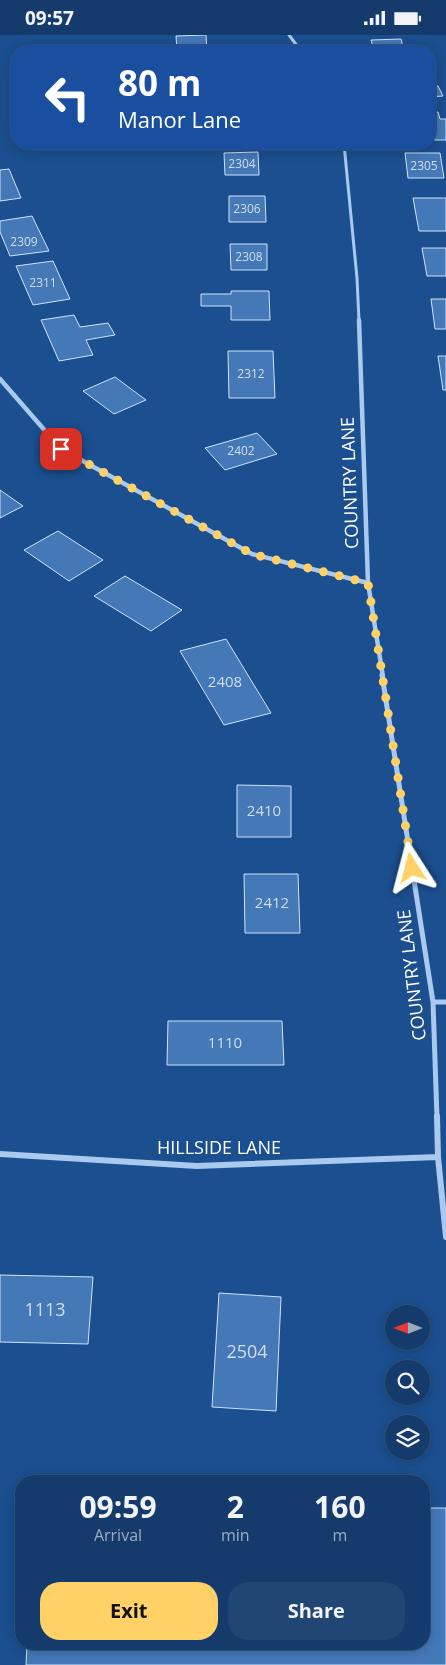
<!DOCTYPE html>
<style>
body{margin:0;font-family:"Open Sans",sans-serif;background:#214673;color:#f1f3f6;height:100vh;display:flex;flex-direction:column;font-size:19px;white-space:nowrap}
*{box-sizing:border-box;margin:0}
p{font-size:16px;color:#9dadc1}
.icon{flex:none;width:28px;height:28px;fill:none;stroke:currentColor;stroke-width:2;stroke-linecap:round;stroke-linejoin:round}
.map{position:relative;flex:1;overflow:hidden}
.panel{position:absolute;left:15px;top:1440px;width:415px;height:175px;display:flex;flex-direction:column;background:#143b6b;border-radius:20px;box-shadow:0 2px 12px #0003,0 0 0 1px #33557e}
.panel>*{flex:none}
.guide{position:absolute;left:10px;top:10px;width:426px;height:105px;border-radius:20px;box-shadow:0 2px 12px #0003,0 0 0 1px #33557e;background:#1a4fa0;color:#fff;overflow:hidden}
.needle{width:32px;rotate:270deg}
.buttons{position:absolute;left:385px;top:1270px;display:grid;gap:10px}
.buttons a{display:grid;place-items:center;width:45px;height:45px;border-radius:50%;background:#143b6b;box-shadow:0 2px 12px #0003,0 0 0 1px #33557e;font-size:25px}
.pin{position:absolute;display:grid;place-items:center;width:42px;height:42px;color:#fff;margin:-21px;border-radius:10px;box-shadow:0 2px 8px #0006}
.me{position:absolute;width:55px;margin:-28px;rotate:351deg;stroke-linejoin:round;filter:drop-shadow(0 0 4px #0008)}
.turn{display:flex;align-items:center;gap:18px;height:105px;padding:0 25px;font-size:22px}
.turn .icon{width:65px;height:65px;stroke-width:2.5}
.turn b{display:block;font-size:35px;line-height:42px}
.eta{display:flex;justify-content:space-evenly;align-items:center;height:85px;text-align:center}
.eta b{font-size:30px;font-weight:700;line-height:35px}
.cta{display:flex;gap:10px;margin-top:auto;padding:10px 25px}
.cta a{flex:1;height:58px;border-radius:20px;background:#ffd166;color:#111;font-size:20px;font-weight:700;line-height:58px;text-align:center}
.cta a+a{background:#214673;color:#f1f3f6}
.status{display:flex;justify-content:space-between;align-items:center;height:35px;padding:0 25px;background:#143b6b;direction:ltr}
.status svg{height:14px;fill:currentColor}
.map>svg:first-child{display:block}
.building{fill:#4478b7;stroke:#cfe3fa}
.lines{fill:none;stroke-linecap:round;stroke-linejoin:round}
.minor-far3{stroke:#a9c9ee;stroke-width:3}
.minor-far2{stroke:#a9c9ee;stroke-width:4.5}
.minor-far1{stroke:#a9c9ee;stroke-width:5}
.minor{stroke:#a9c9ee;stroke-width:6}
.route{stroke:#ffd166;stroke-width:9;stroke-dasharray:0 16.2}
.labels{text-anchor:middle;stroke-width:5;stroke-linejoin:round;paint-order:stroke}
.far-number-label{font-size:12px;fill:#d0dded}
.number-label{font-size:15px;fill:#d0dded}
.street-label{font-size:18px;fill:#fff;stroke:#1b4f8f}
.near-number-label{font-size:18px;fill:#d0dded}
</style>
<div class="status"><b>09:57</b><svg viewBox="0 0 49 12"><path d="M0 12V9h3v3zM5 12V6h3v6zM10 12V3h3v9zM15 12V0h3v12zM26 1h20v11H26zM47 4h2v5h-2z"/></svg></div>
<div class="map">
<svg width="446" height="1630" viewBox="0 0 446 1630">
<rect width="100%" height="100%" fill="#1b4f8f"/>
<path class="building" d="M206 0 207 16H177L176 1Z
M401 4 404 16H374L371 5Z
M430 51H438L443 61 430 62Z
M430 77H438L440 84H446V105H430Z
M258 117 259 140H225L224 118Z
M405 118H440L444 143H408Z
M9 134 21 163 0 166V135Z
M229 161H265L266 187H229Z
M413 163H446V196H419Z
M32 181 49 216 10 221 0 197V186Z
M230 209H267V235H231Z
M422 213H446V241H427Z
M53 226 70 264 33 270 16 231Z
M231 256H269L270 285H231V271H201V259H231Z
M431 264H446V294H435Z
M74 280 80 292 108 288 115 300 86 305 93 320 59 326 41 285Z
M228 316H273L275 363H229Z
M438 321H446V355H443Z
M115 342 146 365 114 379 83 356Z
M257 398 277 419 225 435 205 413Z
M0 455 23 471 0 483Z
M58 496 103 525 69 546 24 515Z
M125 541 182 575 151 596 94 561Z
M226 604 271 678 224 690 180 616Z
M237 750 291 751V802H237Z
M244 839H298L300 898H245Z
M168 986H282L284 1030H167Z
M0 1240 93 1242 88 1309 0 1307Z
M219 1258 281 1262 276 1376 212 1372Z
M424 1473H446V1630H26L27 1609H424Z"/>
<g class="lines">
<path class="minor-far3" d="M289 0 301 16
M344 109 357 243 359 286"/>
<path class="minor-far2" d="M359 285 368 548 383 642
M0 344 61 414 252 519 368 548"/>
<path class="minor-far1" d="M382 640 433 967 437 1083
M433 967H446"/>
<path class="minor" d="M437 1081 438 1122 446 1202
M0 1119 197 1131 438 1122"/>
</g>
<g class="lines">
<path class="route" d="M61 414 252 519 368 548 412 833"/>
</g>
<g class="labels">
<g class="far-number-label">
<text x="242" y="133">2304</text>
<text x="424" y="135">2305</text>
<text x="247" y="178">2306</text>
<text x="24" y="211">2309</text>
<text x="249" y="226">2308</text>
<text x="43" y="252">2311</text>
<text x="251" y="343">2312</text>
<text x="241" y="420">2402</text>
</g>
<g class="number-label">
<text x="225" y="652">2408</text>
<text x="264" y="781">2410</text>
<text x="272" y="873">2412</text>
<text x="225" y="1013">1110</text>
</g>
<g class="street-label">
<text transform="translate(350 448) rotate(-92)" y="6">COUNTRY LANE</text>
<text transform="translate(412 940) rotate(-97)" y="6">COUNTRY LANE</text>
<text x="219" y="1119">HILLSIDE LANE</text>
</g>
<g class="near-number-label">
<text x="45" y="1281">1113</text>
<text x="247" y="1323">2504</text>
</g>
</g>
</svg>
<div class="buttons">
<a><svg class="needle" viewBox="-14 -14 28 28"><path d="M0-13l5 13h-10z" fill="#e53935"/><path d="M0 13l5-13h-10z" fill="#9dadc1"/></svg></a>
<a><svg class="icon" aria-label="search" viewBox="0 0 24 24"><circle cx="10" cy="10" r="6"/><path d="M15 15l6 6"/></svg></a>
<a><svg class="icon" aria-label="layers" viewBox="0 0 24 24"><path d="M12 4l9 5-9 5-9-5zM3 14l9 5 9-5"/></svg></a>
</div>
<div class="pin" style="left:61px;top:414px;background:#d93025"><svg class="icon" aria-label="arrive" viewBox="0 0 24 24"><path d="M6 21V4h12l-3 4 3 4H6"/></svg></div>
<svg class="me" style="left:412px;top:833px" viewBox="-20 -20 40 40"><path d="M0-17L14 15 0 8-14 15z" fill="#ffd166" stroke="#fff" stroke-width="4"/></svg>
<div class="guide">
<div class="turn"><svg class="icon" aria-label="left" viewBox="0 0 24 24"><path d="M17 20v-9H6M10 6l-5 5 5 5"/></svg><div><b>80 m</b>Manor Lane</div></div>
</div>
<section class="panel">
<div class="eta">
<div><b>09:59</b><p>Arrival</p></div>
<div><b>2</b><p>min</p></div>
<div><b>160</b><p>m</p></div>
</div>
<div class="cta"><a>Exit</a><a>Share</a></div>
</section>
</div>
